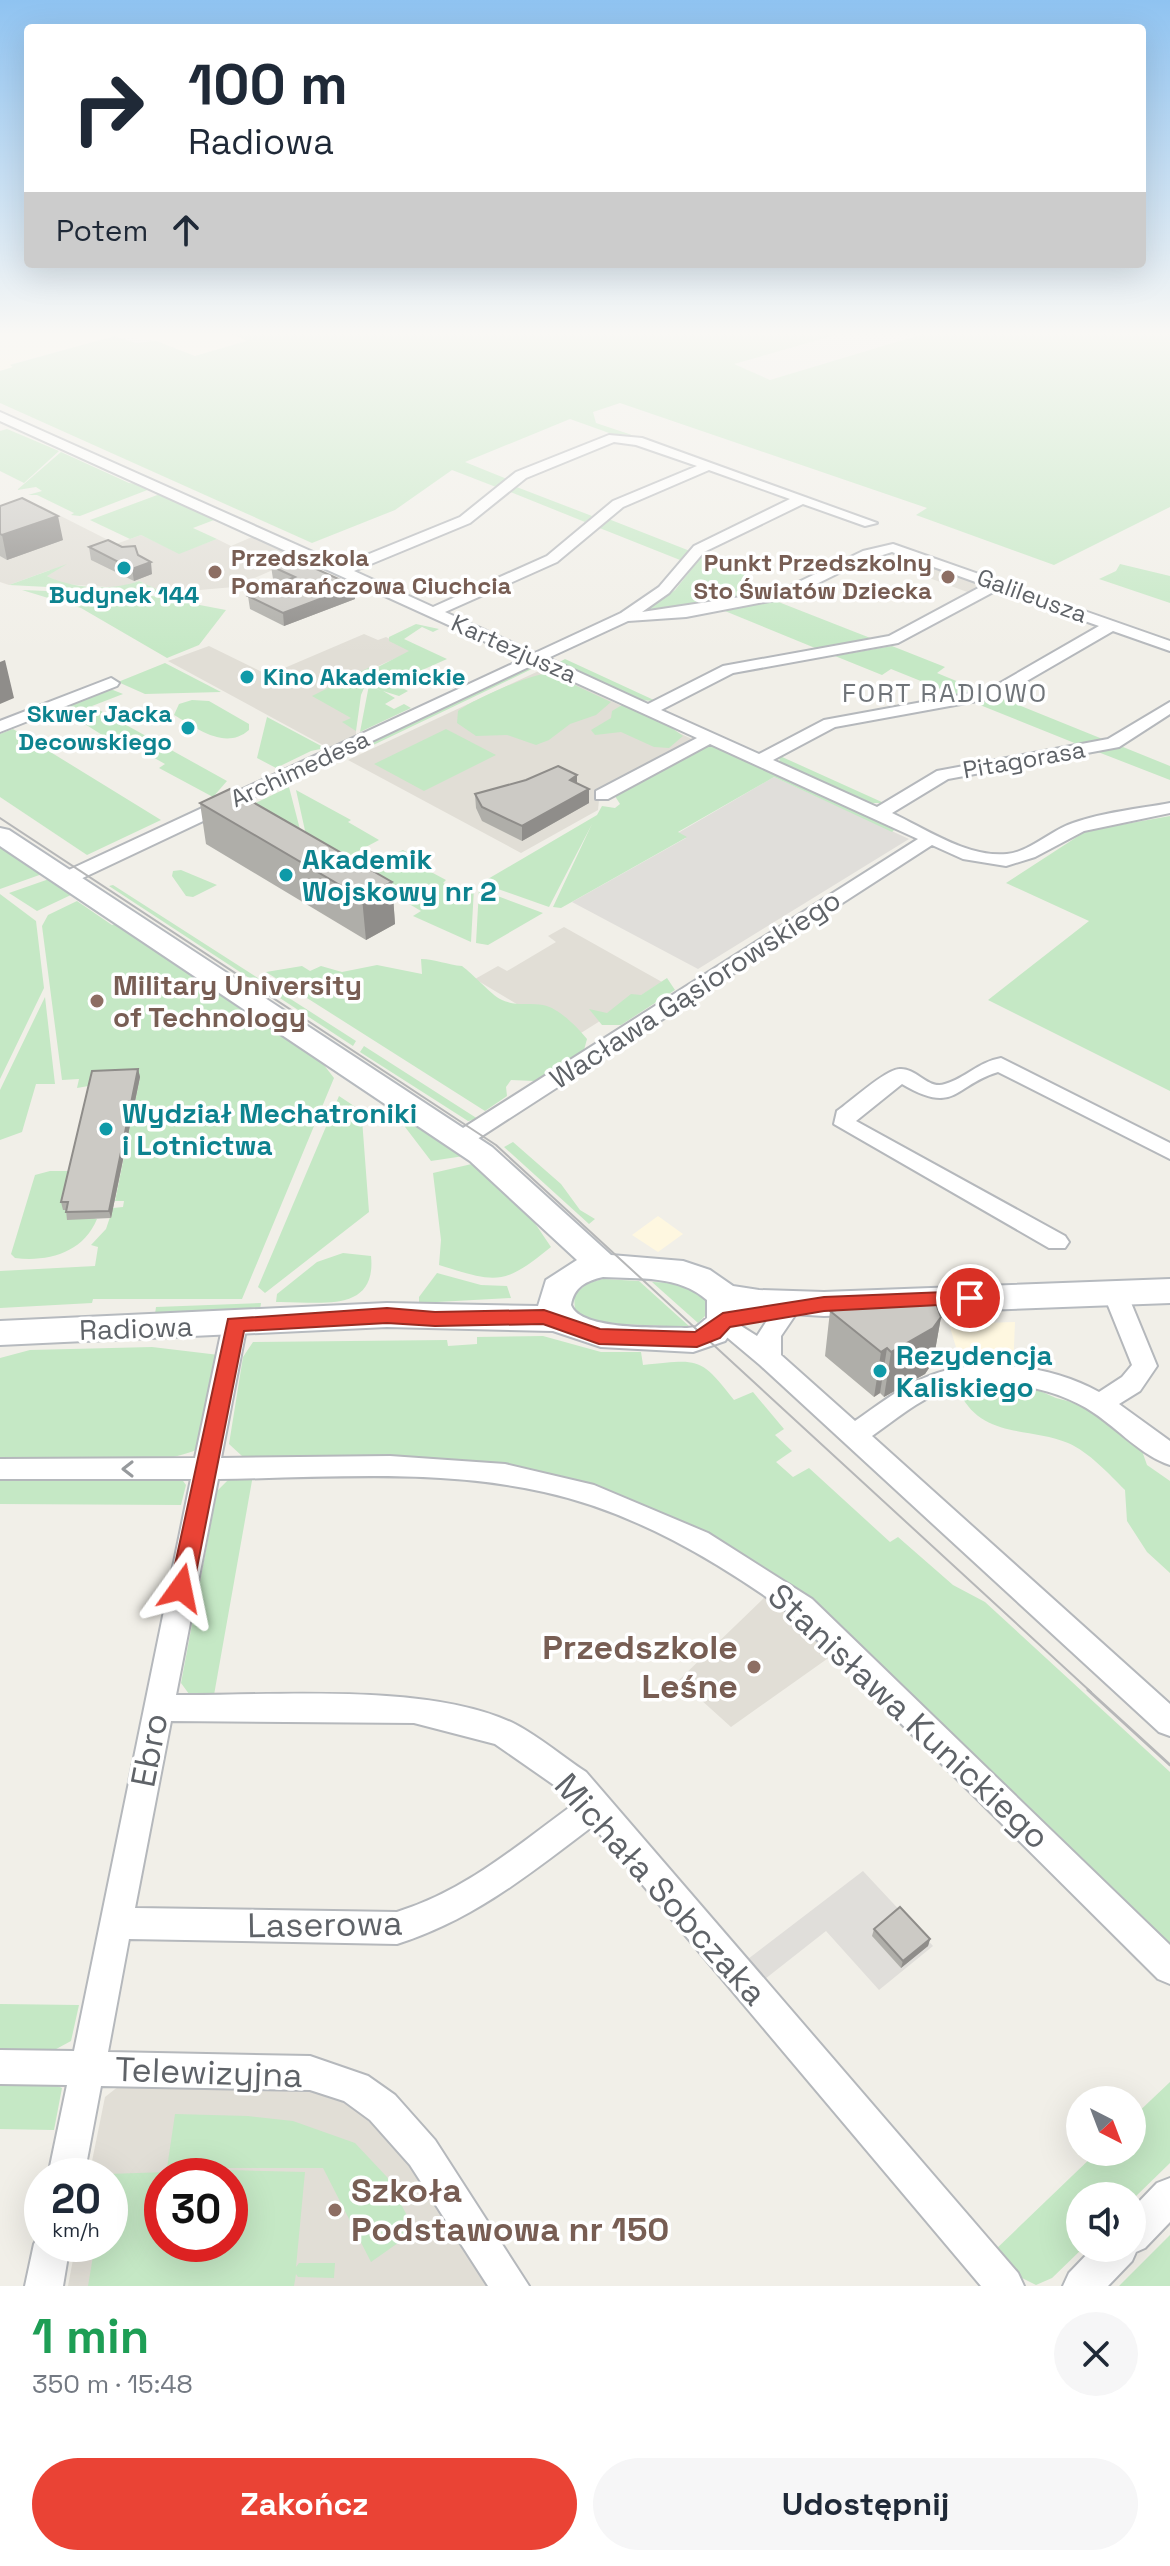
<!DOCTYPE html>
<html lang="pl">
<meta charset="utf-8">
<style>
body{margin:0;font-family:"Space Grotesk",sans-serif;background:#f6f6f7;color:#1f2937;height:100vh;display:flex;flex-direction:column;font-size:30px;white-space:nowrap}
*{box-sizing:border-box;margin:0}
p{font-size:26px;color:#747a83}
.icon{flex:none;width:44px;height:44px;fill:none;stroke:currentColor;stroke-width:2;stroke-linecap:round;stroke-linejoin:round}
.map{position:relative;height:2286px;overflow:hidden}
.sheet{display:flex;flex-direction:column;background:#fff;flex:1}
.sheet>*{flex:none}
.top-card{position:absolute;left:24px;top:24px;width:1122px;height:244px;border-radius:8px;box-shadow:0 8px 32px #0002;background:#fff;color:#1f2937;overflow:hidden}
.needle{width:52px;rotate:138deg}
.buttons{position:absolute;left:1066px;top:2086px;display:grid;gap:16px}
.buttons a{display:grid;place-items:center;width:80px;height:80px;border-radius:50%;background:#fff;box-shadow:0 8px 32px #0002;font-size:40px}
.speed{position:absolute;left:24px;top:2158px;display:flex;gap:16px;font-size:40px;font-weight:700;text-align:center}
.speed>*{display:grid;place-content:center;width:104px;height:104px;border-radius:50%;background:#fff;box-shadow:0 8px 32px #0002;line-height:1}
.speed small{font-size:20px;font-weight:400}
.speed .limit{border:12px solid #d22;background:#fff;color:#111}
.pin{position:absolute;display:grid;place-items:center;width:68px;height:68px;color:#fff;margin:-34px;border:4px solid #fff;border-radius:50%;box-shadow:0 2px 8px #0007}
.me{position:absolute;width:88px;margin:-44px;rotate:12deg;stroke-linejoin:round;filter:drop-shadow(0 0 6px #0008)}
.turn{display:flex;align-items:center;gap:28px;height:168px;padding:0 32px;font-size:36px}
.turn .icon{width:104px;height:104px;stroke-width:2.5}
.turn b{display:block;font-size:56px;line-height:68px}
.then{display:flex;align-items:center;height:76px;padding:0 32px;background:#0003;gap:16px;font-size:30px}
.round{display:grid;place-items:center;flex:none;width:84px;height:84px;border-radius:42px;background:#f6f6f7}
.headline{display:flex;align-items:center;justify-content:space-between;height:136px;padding:0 32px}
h1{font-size:48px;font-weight:600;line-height:60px;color:#1e9e55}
.button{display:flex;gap:16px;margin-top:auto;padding:16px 32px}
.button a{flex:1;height:92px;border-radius:48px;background:#ea4335;color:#fff;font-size:32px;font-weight:600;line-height:92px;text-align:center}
.button a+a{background:#f6f6f7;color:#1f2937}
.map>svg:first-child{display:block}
.commercial{fill:#fef7e0}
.industrial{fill:#e0deda}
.education{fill:#e1ded6;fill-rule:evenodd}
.green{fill:#c5e8c5;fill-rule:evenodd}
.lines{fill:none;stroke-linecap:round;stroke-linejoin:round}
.street-casing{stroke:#b5b8bc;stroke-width:4}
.secondary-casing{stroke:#b6babf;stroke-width:4}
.street{fill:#fff;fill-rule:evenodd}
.secondary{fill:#fff;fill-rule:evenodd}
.tram-far1{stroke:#b6b7b8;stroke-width:2}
.tram{stroke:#b6b7b8;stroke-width:3}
.wall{fill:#afaea9}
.shaded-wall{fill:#8f8d8a}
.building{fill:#cccac5;stroke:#8f8d8a;stroke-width:2}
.oneway{stroke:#979a9d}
.route{fill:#ea4335;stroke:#982c22;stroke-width:2}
.culture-dot{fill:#0f9aa8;stroke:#fff;stroke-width:3}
.education-dot{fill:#8d6e63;stroke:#fff;stroke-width:3}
.labels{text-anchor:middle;stroke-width:7;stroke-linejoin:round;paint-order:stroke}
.far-education-label{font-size:24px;font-weight:bold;fill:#785e54;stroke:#fff;text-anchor:start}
.far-culture-label{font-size:24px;font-weight:bold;fill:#0d838f;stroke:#fff}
.far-street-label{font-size:24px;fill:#5f6368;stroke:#fff}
.far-quarter-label{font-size:26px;letter-spacing:2px;fill:#70757a;stroke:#fff}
.culture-label{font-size:28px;font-weight:bold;fill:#0d838f;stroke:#fff;text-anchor:start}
.education-label{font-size:28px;font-weight:bold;fill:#785e54;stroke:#fff;text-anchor:start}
.street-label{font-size:28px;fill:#5f6368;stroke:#fff}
.near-education-label{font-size:34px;font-weight:bold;fill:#785e54;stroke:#fff;text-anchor:end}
.near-street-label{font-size:34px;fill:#5f6368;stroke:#fff}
</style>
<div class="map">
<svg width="1170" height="2286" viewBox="0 0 1170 2286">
<rect width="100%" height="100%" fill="#f1efe8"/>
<path class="commercial" d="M0 334H234L248 340 195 356 156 341 115 336 11 364 14 367 0 371Z
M658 1216 683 1234 658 1252 632 1235Z
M1015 1322 1013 1371 962 1367 949 1324Z"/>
<path class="industrial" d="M774 777 909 839 698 969 572 902 686 838 678 833Z
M863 1871 933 1946 879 1990 826 1931 765 1979 748 1959Z"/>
<path class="education" d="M41 506 116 544 141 535 179 553 217 539 231 546 252 537 300 558 234 587 165 593 139 581 121 588 63 584 47 576 50 570 9 585 0 582V520Z
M938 566 981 584V586L970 593 921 575Z
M364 634 378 640 386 637 412 651 342 682 356 717V736L330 749 168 661 209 646 268 675Z
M543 669 694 740 600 790 598 810 521 853 348 760Z
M564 927 662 982 573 1038 475 979 498 966 507 971 556 942 548 936Z
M767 1595 834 1654 731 1727 679 1680Z
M119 2086 299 2087 351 2105 392 2137 490 2286H68L76 2244H110V2176H89L105 2097ZM162 2176H230V2244H162Z"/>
<path class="green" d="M232 334H839L734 364 770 380 923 334H1170V507L1054 565 916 515 927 508 620 403 593 412 596 423 632 435 612 434 570 419 465 462 507 479 496 487 452 470 395 510 312 543 0 403V371L13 367 10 365 115 336 135 343 156 341 195 356 247 341Z
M7 429 59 451 24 483 0 471V431Z
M61 452 129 483 148 485 150 489 80 516 71 515 74 513 37 495H28L42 491 36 487 17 490Z
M514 486 592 516 585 522 508 491Z
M160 494 214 520 193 528 217 539 179 554 141 535 130 539 90 520Z
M606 518 690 551 680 560 597 527Z
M702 556 741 571 766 594 645 611 675 590Z
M67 564 47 576C73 589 112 591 139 581L165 593 9 585Z
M1120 564 1170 576V603L1099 579 1116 571Z
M22 590 147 595 226 610 199 645 167 658 81 608Z
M776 601 878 641 820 650 720 609Z
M416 624 439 629 433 632 422 627 404 639 447 659 393 683 408 691 399 696 383 691 395 698 385 704 394 709 404 704 411 708 360 732 369 685 381 691 369 684 376 668 409 651 389 641V637Z
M892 646 945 667 937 673 983 692 958 696 891 669 882 675 835 656Z
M565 659 656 701 637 700 558 663Z
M165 663 221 692 145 694 118 682Z
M374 665 361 695 356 731 342 722 351 718 312 696Z
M538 665V666L342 760 347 752 527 666Z
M549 673 611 702 596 715 570 724 549 740 536 745 507 735 476 736 457 723 458 711C474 699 531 674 549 673Z
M108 688 123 694 92 706 227 781 213 797 159 768 165 764 114 735 107 738 61 709Z
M1001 698 1105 740 1077 744 975 703Z
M192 700 209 701 249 724V730C225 751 197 728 174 715L179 704Z
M622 705 665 723 683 736 669 748 654 747 621 732 595 735 591 730 611 718 612 711Z
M267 717 325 748 311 751 276 768 257 758Z
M13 729 161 820 87 855 0 797V734Z
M446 729 496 755 424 791 374 764Z
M706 740 895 829 892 832 774 777 678 832 687 837 561 908 553 907 592 824 549 907 481 883 597 815 602 806 615 808 620 804 613 793Z
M1123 747 1170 766V780L1098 752Z
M780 756 884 803H865L779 764Z
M289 787 303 841 235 813Z
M296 790 351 820 348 822 379 840 338 862 308 844Z
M1170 816V1091L988 1000 1089 921 1006 883 1086 831Z
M0 844 45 873 0 889Z
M403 850 408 853 403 857 446 880 443 883 457 890 468 884 474 888 471 942 413 916 421 911 352 870 366 868Z
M181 870 217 885 193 897 186 896 172 876 173 871Z
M52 878 73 894 37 911 9 893Z
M113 885 356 1041 353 1046 109 886Z
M479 889 543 913 488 945 476 943Z
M0 894 36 921 44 988 0 1079Z
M77 901 112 925 118 923 317 1056 334 1078 242 1299H93L92 1303 0 1308V1271L95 1266 98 1247 91 1245 106 1229 113 1208 123 1207 124 1201H115L140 1077 77 1088 79 1079 62 1080 42 926 48 915Z
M421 959C435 959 448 965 462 966 473 974 492 995 500 999 515 1007 527 1002 543 1005 559 1008 577 1027 587 1039L584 1050 534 1081 511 1080 506 1087 507 1096 485 1111 266 972 302 966 310 971 321 966 342 972 377 965 422 974Z
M667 978 675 990 621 1025H602L589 1009 607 1013 631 994 641 995Z
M45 997 55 1084H36L22 1132 0 1140V1090Z
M364 1046 478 1119 468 1121 360 1052Z
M339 1096 360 1110 362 1119 369 1212 265 1293 258 1287Z
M407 1118 464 1156 431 1161 402 1123Z
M513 1142 561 1184 580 1210 595 1219 589 1224 504 1147Z
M476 1163 528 1213 551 1247C503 1286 497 1283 439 1265L441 1240 433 1173Z
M50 1171H72L70 1210 97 1219C83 1253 48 1262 15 1258L11 1254 35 1175Z
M343 1253 371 1256C377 1315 318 1301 276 1302L277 1294 317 1262Z
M437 1273 481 1285 507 1286 511 1298 419 1303V1297Z
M603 1279 639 1281 690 1327 597 1323 575 1312 574 1295 588 1283Z
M652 1282 682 1283 705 1297 706 1315 698 1323Z
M261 1303 260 1310 155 1314 156 1307Z
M543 1336 601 1352H641L643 1365C698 1360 699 1355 734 1400L753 1392 784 1429 775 1435 792 1451 776 1462 793 1477 809 1468 890 1542 898 1537 953 1585 985 1602 1170 1772V1950L801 1596 701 1530 609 1492 525 1468 442 1461 252 1457 242 1456 229 1444 243 1357 253 1342 447 1340 448 1346 477 1344V1337Z
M152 1347 219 1355 202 1447C155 1472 56 1461 0 1462V1358L30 1350Z
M1005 1383 1024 1384 1056 1398 1091 1407 1141 1448 1147 1465 1170 1481V1573L1147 1552 1127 1521 1125 1490C1109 1474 1089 1452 1068 1443 1031 1427 982 1439 960 1393L964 1389Z
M0 1474H178L186 1485 181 1505 0 1504Z
M253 1475 214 1695 189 1694 181 1683 217 1491 229 1479Z
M0 2004 79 2005 71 2041 47 2054 0 2051Z
M0 2078H41L62 2088 54 2130 0 2129Z
M1170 2082V2163L1132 2200V2196H1080V2248H1083L1052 2278 1036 2285 1014 2274 994 2251 1097 2152H1132V2118Z
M175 2114 248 2116 293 2121 355 2143 387 2177 415 2231 371 2262 323 2168H167Z
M230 2170 305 2172 296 2267 299 2263H335L334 2278 298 2277 296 2274 294 2286H88L95 2244H110L107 2174ZM162 2176H230V2244H162Z
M1170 2235V2286H1119Z"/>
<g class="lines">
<g class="street-casing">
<path id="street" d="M0 412 342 565 460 517 516 472 609 435 642 438 877 523 865 526 803 504 704 552 669 593 642 612 780 591 863 551 893 544 1170 641V651L1113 631 999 697 835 727 773 760 877 807 937 771 1108 739 1170 702V714L1119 747 948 779 892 813C926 829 968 858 1007 854 1030 852 1051 830 1073 823 1104 812 1138 809 1170 803V813L1084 831 1035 857 1006 866 963 859 932 845 468 1145H452L449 1140 452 1135 918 839 710 744 608 799H596V791L697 738 535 664 72 883H58V875L523 659 0 421ZM614 442 636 445 697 466 613 501 547 556 433 607 354 571 470 523 526 478ZM709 470 790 499 694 546 659 587 621 613 535 653 445 612 557 562 623 507ZM892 552 984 585 889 636 723 666 648 704 548 658 628 621 686 617 790 597 861 562ZM997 590 1099 626 988 690 824 720 759 754 661 710 733 673 898 643Z
M111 678 119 683 117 686 0 732V721Z
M1001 1058 1170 1143V1159L998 1072C954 1085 956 1116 902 1084L856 1121 1065 1236 1069 1242 1065 1248H1049L834 1124 837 1111C850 1102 885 1070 899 1069 916 1067 928 1090 945 1084 966 1078 978 1062 1001 1058Z
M1115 1284 1123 1287 1127 1293 1157 1366 1140 1391 1119 1404 1170 1441V1465C1142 1456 1118 1429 1094 1413 1056 1387 989 1374 945 1390 918 1400 895 1420 872 1436L1170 1704V1736L1159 1732 760 1365 710 1323 713 1317 722 1314 757 1336 777 1305H795L798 1311 781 1336V1355L855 1421C877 1406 899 1388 924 1378 976 1355 1050 1365 1099 1392L1122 1377 1132 1365 1103 1293 1107 1287Z
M235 1315 244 1318 247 1324 221 1458 390 1456 505 1464 594 1485 708 1533 812 1599 1170 1945V1984L1158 1979 792 1615C717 1561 635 1512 544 1492 437 1468 326 1478 218 1479L176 1695C273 1696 429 1682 515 1724 540 1737 563 1757 586 1772L1018 2273 1024 2286H981L593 1826C530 1874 473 1920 397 1944L129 1939 108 2052 310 2056 368 2076 395 2095 435 2140 529 2286H488L410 2165 370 2120 344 2101 310 2090 101 2086 84 2176H48L67 2085 0 2084V2050L74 2051 191 1479H0V1459L195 1458 223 1324 226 1318ZM171 1721 414 1723 495 1744 564 1792 574 1804C518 1845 465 1891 397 1912L135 1908Z
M1170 2178V2222L1145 2248 1136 2252 1132 2261 1108 2286H1063L1069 2273 1093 2248H1132V2209L1157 2183Z
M42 2230V2244H70L63 2286H25L34 2244Z"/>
</g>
<g class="secondary-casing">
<path id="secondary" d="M0 828 9 830 492 1147 611 1255 683 1261 710 1270 733 1286 759 1290 824 1292 1170 1279V1303L824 1316 740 1311V1320L725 1341 693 1352 601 1347 553 1331 387 1327 0 1345V1321L387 1303 538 1306 546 1280 577 1260 470 1161 0 846ZM603 1277C639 1279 679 1275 707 1300V1318L696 1327 687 1328C662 1327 580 1331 571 1305 574 1287 586 1281 603 1277Z"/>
</g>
<use href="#street" class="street"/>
<use href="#secondary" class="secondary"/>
<path class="tram-far1" d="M0 818 496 1145 1091 1692"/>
<path class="tram" d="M1088 1690 1170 1765"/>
</g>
<path class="wall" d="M0 506 63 540 7 560 0 556Z
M89 547 138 555 152 574 134 581 91 560Z
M271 566 354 586 355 599 284 626 250 609 248 596 282 583 273 579Z
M577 783 589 803 522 841 482 821 476 808 475 794Z
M200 803 392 882 395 924 366 940 206 844Z
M138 1069 140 1077 111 1218 67 1220 66 1210H63L61 1202Z
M830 1311 941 1317 933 1362 925 1374 884 1397 880 1393 874 1397 825 1356Z
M874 1929 930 1939 928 1946 901 1968 872 1936Z"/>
<path class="shaded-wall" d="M58 516 63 540 7 560 2 535Z
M151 562 152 574 134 581 132 569Z
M354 586 355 599 284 626 283 613Z
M5 660 14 698 0 704V662Z
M577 775V789L570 780Z
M589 789V803L522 841V826Z
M392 882 395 924 366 940 362 898Z
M138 1069 140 1077 111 1218 109 1211Z
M941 1317 933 1362 925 1374 884 1397 891 1352Z
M887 1348 880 1393 874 1397 881 1352Z
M930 1939 928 1946 901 1968 903 1961Z"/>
<path class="building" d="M22 498 58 516 2 535 0 534V506Z
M108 540 122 547 135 546 138 555 151 562 132 569 89 547Z
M292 558 354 586 283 613 248 596 295 577 271 566Z
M558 766 577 775 570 780 589 789 522 826 482 807 475 794 526 780Z
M230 789 392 882 362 898 200 803Z
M138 1069 109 1211 66 1212 68 1202H61L92 1071Z
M933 1296 941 1317 933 1328 891 1352 887 1348 881 1352 830 1311Z
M900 1907 930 1939 903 1961 874 1929Z"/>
<defs><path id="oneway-chevron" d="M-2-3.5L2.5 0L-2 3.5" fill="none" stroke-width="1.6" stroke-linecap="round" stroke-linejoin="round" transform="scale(2)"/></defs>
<use class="oneway" href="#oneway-chevron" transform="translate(128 1469) rotate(180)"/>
<linearGradient id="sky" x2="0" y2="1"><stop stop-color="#8fc3f1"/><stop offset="0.51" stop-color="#f9f8f5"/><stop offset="1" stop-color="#f9f8f5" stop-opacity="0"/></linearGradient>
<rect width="1170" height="654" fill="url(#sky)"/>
<path class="route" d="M970 1291 980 1298 977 1303 824 1311 730 1327 720 1338 697 1347 599 1344 543 1324 435 1326 387 1323 244 1331 193 1588 189 1595 181 1598 173 1595 170 1588 228 1319 387 1308 435 1312 544 1310 600 1329 695 1332 723 1313 824 1297Z"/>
<g class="culture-dot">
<circle cx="124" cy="568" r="8"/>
<circle cx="247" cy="677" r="8"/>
<circle cx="188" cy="728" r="8"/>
<circle cx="286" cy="875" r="8"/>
<circle cx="106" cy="1129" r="8"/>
<circle cx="880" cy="1371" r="8"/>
</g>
<g class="education-dot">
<circle cx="215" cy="572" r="8"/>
<circle cx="948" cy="577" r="8"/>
<circle cx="97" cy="1001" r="8"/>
<circle cx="754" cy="1667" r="8"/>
<circle cx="335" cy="2210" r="8"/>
</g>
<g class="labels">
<g class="far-education-label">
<text x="231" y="566">Przedszkola<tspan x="231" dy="28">Pomarańczowa Ciuchcia</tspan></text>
<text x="932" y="571" text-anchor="end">Punkt Przedszkolny<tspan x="932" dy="28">Sto Światów Dziecka</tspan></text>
</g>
<g class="far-culture-label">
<text x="124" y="603">Budynek 144</text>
<text x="263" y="685" text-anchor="start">Kino Akademickie</text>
<text x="172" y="722" text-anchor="end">Skwer Jacka<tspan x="172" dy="28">Decowskiego</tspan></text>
</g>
<g class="far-street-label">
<text transform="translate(1032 596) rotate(20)" y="8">Galileusza</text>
<text transform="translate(514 649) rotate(24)" y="8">Kartezjusza</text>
<text transform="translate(1024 760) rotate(-10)" y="8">Pitagorasa</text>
<text transform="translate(300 769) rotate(-25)" y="8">Archimedesa</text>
</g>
<g class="far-quarter-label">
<text x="945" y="702">FORT RADIOWO</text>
</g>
<g class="culture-label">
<text x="302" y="869">Akademik<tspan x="302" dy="32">Wojskowy nr 2</tspan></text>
<text x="122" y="1123">Wydział Mechatroniki<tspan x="122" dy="32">i Lotnictwa</tspan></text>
<text x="896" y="1365">Rezydencja<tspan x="896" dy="32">Kaliskiego</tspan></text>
</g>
<g class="education-label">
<text x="113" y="995">Military University<tspan x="113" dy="32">of Technology</tspan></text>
</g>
<g class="street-label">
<text transform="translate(695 989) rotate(-33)" y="10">Wacława Gąsiorowskiego</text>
<text transform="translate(136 1328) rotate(-2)" y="10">Radiowa</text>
</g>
<g class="near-education-label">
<text x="738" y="1659">Przedszkole<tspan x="738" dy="39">Leśne</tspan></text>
<text x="351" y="2202" text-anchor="start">Szkoła<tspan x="351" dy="39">Podstawowa nr 150</tspan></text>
</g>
<g class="near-street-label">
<text transform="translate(909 1716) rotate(43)" y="12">Stanisława Kunickiego</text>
<text transform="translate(149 1750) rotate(-79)" y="12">Ebro</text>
<text transform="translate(661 1889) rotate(48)" y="12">Michała Sobczaka</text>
<text transform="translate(325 1924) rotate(-1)" y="12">Laserowa</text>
<text transform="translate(209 2072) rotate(2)" y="12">Telewizyjna</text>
</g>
</g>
</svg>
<div class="buttons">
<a><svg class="needle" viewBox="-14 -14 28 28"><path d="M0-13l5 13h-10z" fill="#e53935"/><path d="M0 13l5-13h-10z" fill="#747a83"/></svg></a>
<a><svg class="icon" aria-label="sound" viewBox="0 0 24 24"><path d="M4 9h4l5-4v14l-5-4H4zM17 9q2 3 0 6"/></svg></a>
</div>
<div class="speed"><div>20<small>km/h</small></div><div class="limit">30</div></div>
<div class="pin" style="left:970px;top:1298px;background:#d93025"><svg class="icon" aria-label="arrive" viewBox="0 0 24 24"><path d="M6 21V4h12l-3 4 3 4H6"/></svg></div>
<svg class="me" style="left:181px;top:1588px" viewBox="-20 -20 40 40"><path d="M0-17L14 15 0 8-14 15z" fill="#ea4335" stroke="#fff" stroke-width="4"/></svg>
<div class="top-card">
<div class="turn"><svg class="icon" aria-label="right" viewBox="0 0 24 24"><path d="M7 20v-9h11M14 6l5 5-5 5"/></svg><div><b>100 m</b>Radiowa</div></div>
<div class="then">Potem<svg class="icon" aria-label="ahead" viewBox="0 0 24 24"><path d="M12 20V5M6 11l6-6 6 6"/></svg></div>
</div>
</div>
<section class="sheet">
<div class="headline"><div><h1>1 min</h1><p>350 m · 15:48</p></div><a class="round"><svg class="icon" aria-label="close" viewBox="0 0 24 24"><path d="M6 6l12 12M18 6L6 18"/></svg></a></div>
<div class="button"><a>Zakończ</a><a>Udostępnij</a></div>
</section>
